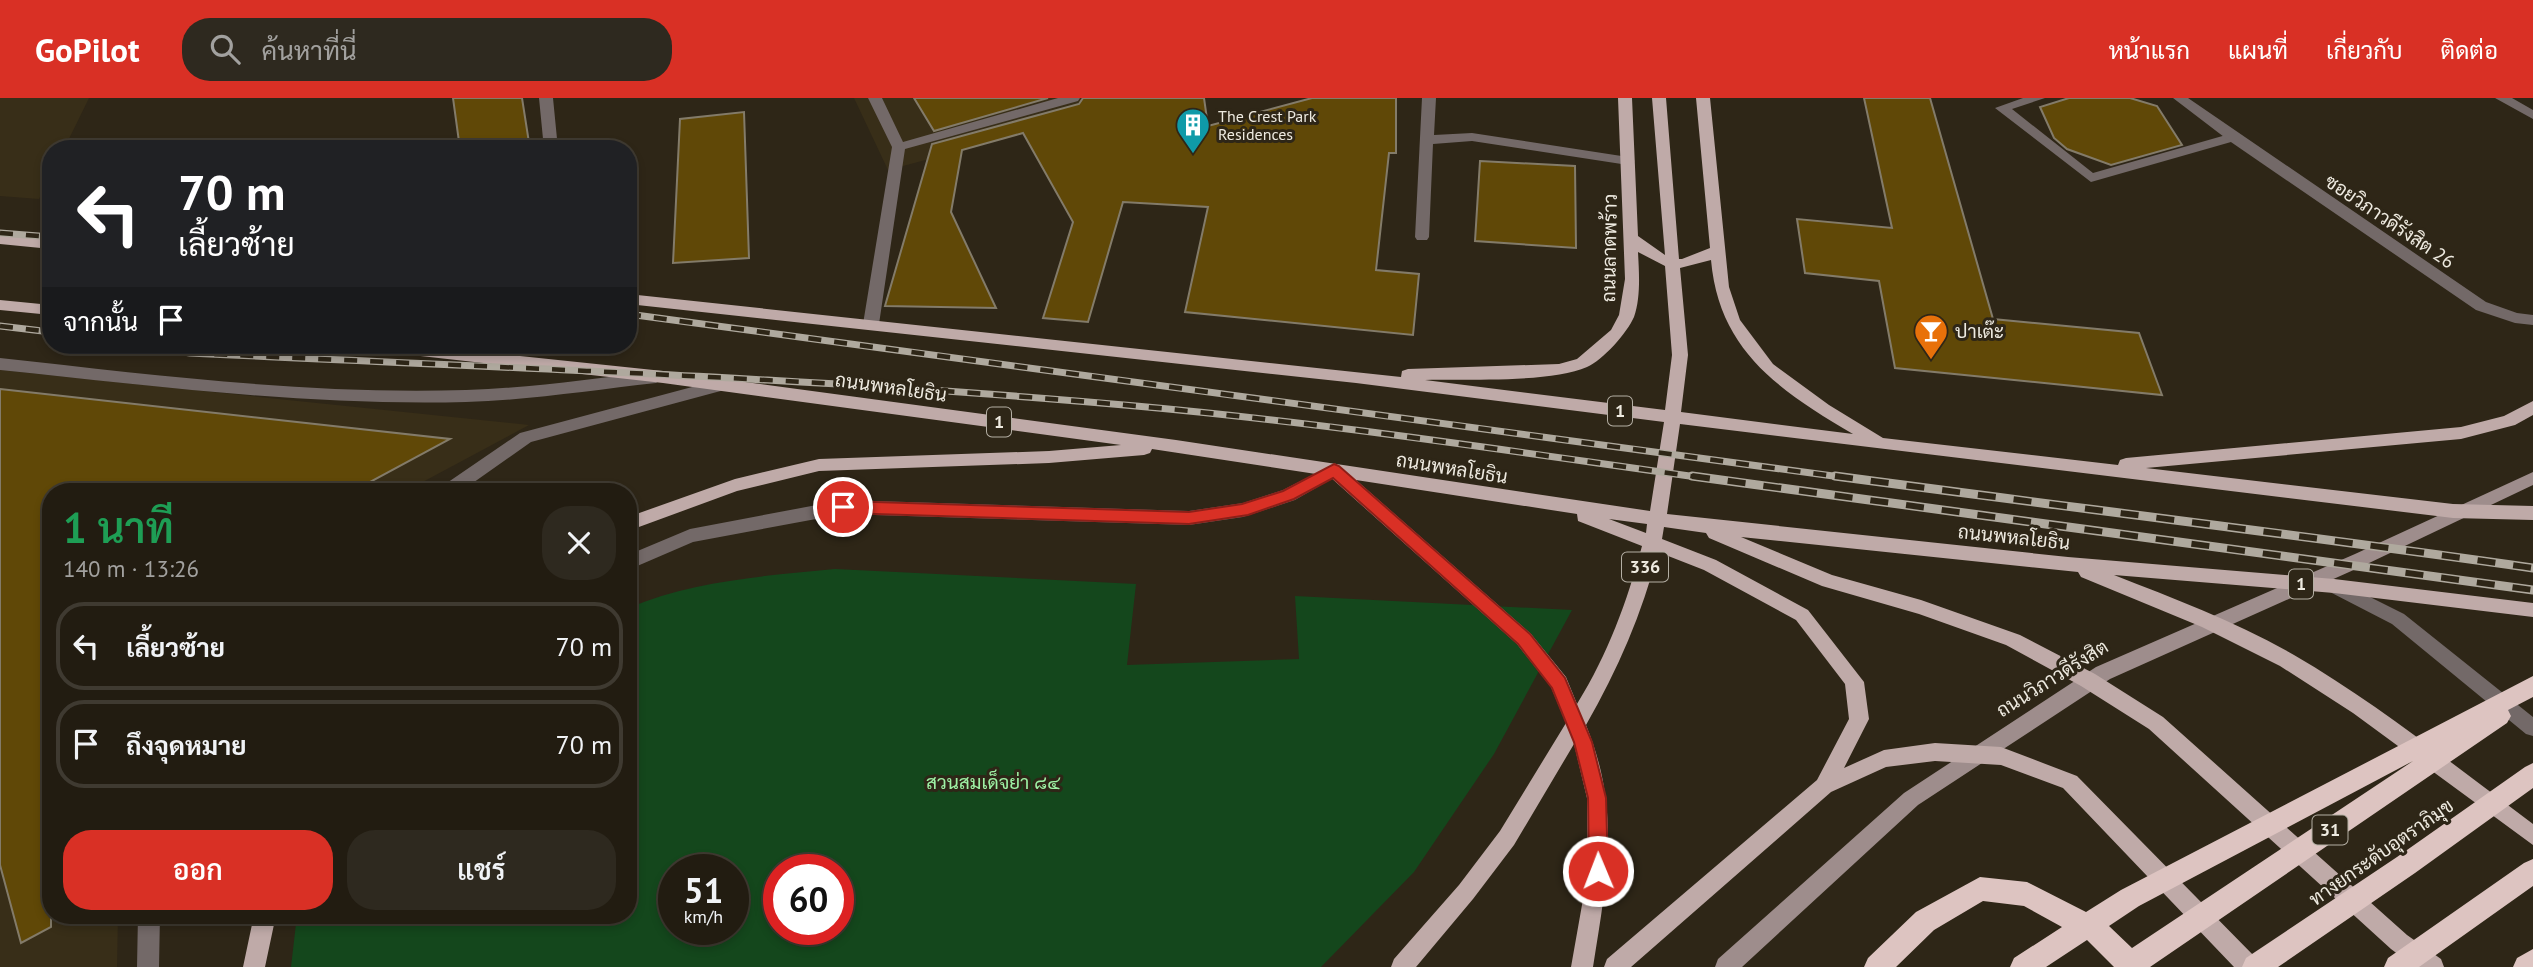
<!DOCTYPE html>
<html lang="th">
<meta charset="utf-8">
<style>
body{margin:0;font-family:"PT Sans",Sarabun,sans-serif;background:#2e291f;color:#f1f3f6;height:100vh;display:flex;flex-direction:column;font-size:26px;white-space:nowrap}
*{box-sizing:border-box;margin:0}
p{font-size:23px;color:#a2a19f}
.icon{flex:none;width:38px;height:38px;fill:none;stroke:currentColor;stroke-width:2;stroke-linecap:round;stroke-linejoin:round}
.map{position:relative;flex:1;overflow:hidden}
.side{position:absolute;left:42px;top:385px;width:595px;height:441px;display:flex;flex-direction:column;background:#221c11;border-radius:28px;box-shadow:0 4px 10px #0003,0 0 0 2px #3f3a31}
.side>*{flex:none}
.top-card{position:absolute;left:42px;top:42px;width:595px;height:214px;border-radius:28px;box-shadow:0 4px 10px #0003,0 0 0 2px #3f3a31;background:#202124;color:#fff;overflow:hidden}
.speed{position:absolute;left:658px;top:756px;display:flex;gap:14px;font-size:35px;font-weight:700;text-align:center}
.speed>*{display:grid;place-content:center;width:91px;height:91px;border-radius:50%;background:#221c11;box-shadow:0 4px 10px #0003,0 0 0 2px #3f3a31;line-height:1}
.speed small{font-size:18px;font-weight:400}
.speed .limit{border:10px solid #d22;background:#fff;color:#111}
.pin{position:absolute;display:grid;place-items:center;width:60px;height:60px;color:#fff;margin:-30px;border:4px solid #fff;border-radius:50%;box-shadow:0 2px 7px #0007}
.me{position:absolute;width:77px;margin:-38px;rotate:359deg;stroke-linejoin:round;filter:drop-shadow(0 0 5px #0008)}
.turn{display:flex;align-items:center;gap:24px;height:147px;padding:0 21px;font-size:32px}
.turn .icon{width:91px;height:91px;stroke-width:2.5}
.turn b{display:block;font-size:49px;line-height:60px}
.then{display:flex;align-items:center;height:66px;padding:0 21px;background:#0003;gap:14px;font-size:26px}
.round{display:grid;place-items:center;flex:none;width:74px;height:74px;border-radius:28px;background:#2e291f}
.summary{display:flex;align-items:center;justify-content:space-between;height:119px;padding:0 21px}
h1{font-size:42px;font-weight:600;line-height:52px;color:#1e9e55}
.action{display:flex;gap:14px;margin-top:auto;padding:14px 21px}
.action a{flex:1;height:80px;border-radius:28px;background:#d93025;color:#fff;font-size:28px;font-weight:600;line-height:80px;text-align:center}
.action a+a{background:#2e291f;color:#f1f3f6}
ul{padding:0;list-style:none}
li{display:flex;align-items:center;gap:21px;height:88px;margin:0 14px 10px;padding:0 7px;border:4px solid #3f3a31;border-radius:28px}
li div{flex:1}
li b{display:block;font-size:26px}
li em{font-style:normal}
header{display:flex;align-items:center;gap:42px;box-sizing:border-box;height:98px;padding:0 35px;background:#d93025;color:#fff}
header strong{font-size:33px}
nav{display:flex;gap:38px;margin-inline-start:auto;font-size:24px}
.search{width:490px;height:63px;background:#2e291f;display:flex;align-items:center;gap:18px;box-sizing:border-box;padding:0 24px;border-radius:28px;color:#a2a19f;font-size:26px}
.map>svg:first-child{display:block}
.built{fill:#382e18}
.green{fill:#14471c;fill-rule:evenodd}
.building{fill:#604807;stroke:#837b69;stroke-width:2}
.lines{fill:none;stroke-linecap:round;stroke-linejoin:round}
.lane{fill:#736968;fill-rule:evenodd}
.street{fill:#736968;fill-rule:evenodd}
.secondary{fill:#9e8d8c;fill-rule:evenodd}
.primary{fill:#bfaaa8;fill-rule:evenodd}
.highway{fill:#ddc4c1;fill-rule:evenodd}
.rail-far1-casing{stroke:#afa99e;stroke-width:7}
.rail-casing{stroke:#afa99e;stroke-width:9}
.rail-far1{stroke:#2e2617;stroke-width:4.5;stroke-dasharray:13;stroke-linecap:butt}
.rail{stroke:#2e2617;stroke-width:6;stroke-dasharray:18;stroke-linecap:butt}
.route{fill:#d93025;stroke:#8d1f18;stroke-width:2}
.labels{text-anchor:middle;stroke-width:6;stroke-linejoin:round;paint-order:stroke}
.far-poi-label{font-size:16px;fill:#eeeae0;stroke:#2e2617;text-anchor:start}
.shield{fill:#2e2617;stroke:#b4afa4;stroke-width:2}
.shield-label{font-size:18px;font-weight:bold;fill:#eeeae0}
.street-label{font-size:19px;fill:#eeeae0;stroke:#2e2617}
.poi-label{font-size:19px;fill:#eeeae0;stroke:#2e2617;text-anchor:start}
.park-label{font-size:19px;fill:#9ef2a5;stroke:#2e2617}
</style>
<header>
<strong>GoPilot</strong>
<div class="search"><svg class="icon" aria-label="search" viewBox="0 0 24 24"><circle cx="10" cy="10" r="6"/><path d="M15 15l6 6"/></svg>ค้นหาที่นี่</div>
<nav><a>หน้าแรก</a><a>แผนที่</a><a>เกี่ยวกับ</a><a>ติดต่อ</a></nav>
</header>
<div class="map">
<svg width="2533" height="869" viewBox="0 0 2533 869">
<rect width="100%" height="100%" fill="#2e2617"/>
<path class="built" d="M0 0H89L64 51H51V77L39 101 0 98Z
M854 0H1158L888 72Z
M0 272 529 327 404 394H51V817H118L117 869H0Z"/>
<path class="green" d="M835 471 1136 486 1127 567 1299 561 1295 498 1572 512 1494 656 1414 774 1321 869H291L297 817H628V510C695 482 765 478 835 471ZM674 772H733V831H674ZM779 772H838V831H779Z"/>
<path class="building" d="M453 0H522L530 51H460Z
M914 0H1048L934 33Z
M1083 0H1204L1208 28 1312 0H1396V55H1389L1376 172 1419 176 1413 237 1185 214 1208 109 1123 104 1088 224 1043 220 1073 124 1023 35 962 52 951 114 996 210 885 208 932 46 1079 6Z
M1864 0H1930L1993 221 2139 235 2162 297 1895 270 1879 183 1805 175 1797 121 1892 130Z
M2069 0H2130L2157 8 2182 47 2111 67 2067 51 2054 40 2040 9Z
M744 14 749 160 673 165 680 21Z
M1480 63 1575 68 1576 150 1475 143Z
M0 291 450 341 368 385 369 394H51V829L21 845 0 767Z"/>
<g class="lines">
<path class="lane" d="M868 0H882L903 44 1058 0H1080L1078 3 905 51 879 226 871 231 863 226 892 49Z
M1422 0H1436L1434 37 1472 35 1628 59 1635 63 1628 67 1472 43 1433 46 1429 139 1427 142H1417L1415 139Z
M2023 0H2045L2012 11 2093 75 2233 35 2240 39 2238 42 2091 84 1995 10Z
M2495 0H2512L2533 12V21Z
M0 260C155 277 310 297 466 292 530 290 593 281 656 273L664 279 656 285C593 292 530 302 466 304 310 308 155 288 0 272Z
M722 281 730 287 728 291 531 344 460 394H439L441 389 520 335Z
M1334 366 1342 372 1340 376 1295 402 1243 419 1189 427 843 416 693 444 628 472V457L690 431 843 402 1189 413 1243 405 1283 392Z
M2334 481 2404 516 2533 619V638L2526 636 2392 526 2328 493 2325 488 2328 483Z
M138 817H160L159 869H137Z"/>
<path class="street" d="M539 0H553L558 51H544Z
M2173 0H2188L2486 204 2517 215 2533 217V227L2515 225 2476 212 2228 42Z"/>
<path class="secondary" d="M2533 374V387L2367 466 2110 581 1918 707 1742 869H1715L1718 861 1904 695 2096 569 2355 456Z"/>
<path class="primary" d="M1618 0H1632L1638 138 1665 157 1652 0H1666L1679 161H1682L1710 150 1696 0H1710L1729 189 1740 222 1773 266 1829 307 1883 340 2118 367 2120 362 2126 360 2461 329 2504 318 2533 303V317L2515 327 2461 341 2146 370 2453 406 2533 408V422L2453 420 1680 326 1667 416 2068 459 2334 481 2533 505V519L2334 495 2114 477C2175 501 2237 524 2294 557 2378 606 2455 668 2533 726V747L2353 615 2280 568 2202 529 2081 479 2078 474 1741 439 1832 477 1921 502 2020 537 2095 576 2163 619 2407 837 2441 861 2444 869H2415L2391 851 2149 631 2081 588 2006 547 1919 516 1822 488 1709 440 1706 435 1664 429 1662 441 1716 462 1808 512 1864 584 1869 621 1844 670 1884 652 1935 645 2001 649 2077 678 2257 861 2260 869H2234L2063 690 2001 667 1935 663 1886 669 1831 694 1631 869H1604L1607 861 1817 682 1849 621 1845 586 1796 522 1704 472 1658 454C1642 516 1618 571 1586 627 1621 712 1607 781 1593 869H1571L1588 773 1587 700 1574 646 1514 747 1473 801 1416 869H1391L1394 861 1459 787 1500 733 1566 625 1551 589 1517 546 1329 378 1152 351 1150 355 1144 357 1049 365 819 373 737 393 628 433V419L735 381 819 361 1049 353 1121 347 663 285 367 252 359 247H415L663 273 1176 342 1650 413 1664 324 1356 285 628 206V196L1401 279 1402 273 1408 271 1559 266 1577 261 1611 232 1619 217 1625 181ZM1638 154 1665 168 1672 257 1665 312 1425 282C1466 281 1552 285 1587 269 1603 262 1627 235 1634 219 1641 199 1639 174 1638 154ZM1711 162C1719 253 1780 293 1853 336L1681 314 1688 257 1680 170ZM1356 382 1577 416 1578 423 1642 448C1627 504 1608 556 1577 606L1566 579 1531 536ZM1609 421 1647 426 1646 435Z
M0 136 51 141V151L0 146Z
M0 202 51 207V217L0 212Z
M254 817H276L265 869H243Z"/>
<path class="highway" d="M2533 578V599L2508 612 2511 618 2507 625 2150 869H2114L2087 842 2046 869H2010L2014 860 2062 829 2024 808 1983 803 1934 832 1896 869H1864L1868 860 1916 814 1980 779 2027 784 2086 814 2121 792ZM2413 663 2132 850 2109 828 2139 808Z
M2533 665V690L2415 775 2278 869H2242L2246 860 2397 759 2525 669Z
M2533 761V788L2419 869H2384L2388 860 2524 765Z
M2533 851V869H2513L2517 860Z"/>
<g class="rail-far1-casing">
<path id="rail-far1" d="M0 135 51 139
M628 216 1848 380
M0 228 51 234
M137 247 190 255C505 270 822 280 1136 308 1327 325 1516 354 1705 380"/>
</g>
<g class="rail-casing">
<path id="rail" d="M1692 378 2533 492
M1835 378C2068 409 2301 437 2533 470"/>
</g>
<use href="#rail-far1" class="rail-far1"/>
<use href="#rail" class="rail"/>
</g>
<path class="route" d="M1334 366 1339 368 1530 536 1565 580 1592 644 1606 700 1608 773 1605 779 1598 782 1592 779 1589 773 1588 700 1574 644 1552 590 1518 546 1333 380 1294 401 1248 417 1189 426 843 415 835 409 843 403 1189 414 1242 406 1283 393Z"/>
<defs>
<g id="building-pin" transform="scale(1.75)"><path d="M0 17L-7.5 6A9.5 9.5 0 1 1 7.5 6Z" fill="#0f9aa8" stroke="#2e2617"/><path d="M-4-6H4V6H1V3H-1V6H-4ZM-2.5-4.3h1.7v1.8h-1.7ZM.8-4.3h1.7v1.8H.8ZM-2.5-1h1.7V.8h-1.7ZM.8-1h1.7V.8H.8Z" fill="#fff"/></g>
<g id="bar-pin" transform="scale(1.75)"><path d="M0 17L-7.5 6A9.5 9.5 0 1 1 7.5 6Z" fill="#e8710a" stroke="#2e2617"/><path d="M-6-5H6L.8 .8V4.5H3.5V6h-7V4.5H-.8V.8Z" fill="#fff"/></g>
</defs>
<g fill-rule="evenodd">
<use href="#building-pin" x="1193" y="27"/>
<use href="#bar-pin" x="1931" y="233"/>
</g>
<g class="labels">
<g class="far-poi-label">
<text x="1218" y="24">The Crest Park<tspan x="1218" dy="18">Residences</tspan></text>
</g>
<g class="shield">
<rect x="1608" y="298.5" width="24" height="29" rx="5"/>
<rect x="987" y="309.5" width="24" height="29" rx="5"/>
<rect x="1622" y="454.5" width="46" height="29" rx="5"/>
<rect x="2289" y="471.5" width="24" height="29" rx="5"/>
<rect x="2312.5" y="717.5" width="35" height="29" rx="5"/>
</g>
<g class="shield-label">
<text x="1620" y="319">1</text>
<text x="999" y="330">1</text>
<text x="1645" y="475">336</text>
<text x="2301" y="492">1</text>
<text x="2330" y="738">31</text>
</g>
<g class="street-label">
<text transform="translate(2390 123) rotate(34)" y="7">ซอยวิภาวดีรังสิต 26</text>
<text transform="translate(1609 150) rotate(-89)" y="7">ถนนลาดพร้าว</text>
<text transform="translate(891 289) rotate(8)" y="7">ถนนพหลโยธิน</text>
<text transform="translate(1452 370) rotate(9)" y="7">ถนนพหลโยธิน</text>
<text transform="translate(2014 439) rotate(6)" y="7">ถนนพหลโยธิน</text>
<text transform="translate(2052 580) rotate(-32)" y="7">ถนนวิภาวดีรังสิต</text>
<text transform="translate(2381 754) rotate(-35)" y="7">ทางยกระดับอุตราภิมุข</text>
</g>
<g class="poi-label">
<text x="1955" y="240">ปาเต๊ะ</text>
</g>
<g class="park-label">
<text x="993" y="691">สวนสมเด็จย่า ๘๔</text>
</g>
</g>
</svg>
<div class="speed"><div>51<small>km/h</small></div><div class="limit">60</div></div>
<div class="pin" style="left:843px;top:409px;background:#d93025"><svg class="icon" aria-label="arrive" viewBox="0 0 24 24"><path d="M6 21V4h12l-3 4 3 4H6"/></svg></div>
<svg class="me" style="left:1598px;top:773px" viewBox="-20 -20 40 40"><circle r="17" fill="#d93025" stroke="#fff" stroke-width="3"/><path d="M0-11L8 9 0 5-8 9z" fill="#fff"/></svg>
<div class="top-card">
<div class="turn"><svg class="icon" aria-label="left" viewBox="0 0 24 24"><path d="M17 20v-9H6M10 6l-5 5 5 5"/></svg><div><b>70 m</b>เลี้ยวซ้าย</div></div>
<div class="then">จากนั้น<svg class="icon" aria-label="arrive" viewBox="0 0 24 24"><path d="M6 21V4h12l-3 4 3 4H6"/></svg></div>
</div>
<section class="side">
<div class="summary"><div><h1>1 นาที</h1><p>140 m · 13:26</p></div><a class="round"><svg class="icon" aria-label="close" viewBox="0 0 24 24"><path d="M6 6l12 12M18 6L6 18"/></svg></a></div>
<ul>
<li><svg class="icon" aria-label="left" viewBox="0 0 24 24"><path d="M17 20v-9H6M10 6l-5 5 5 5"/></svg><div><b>เลี้ยวซ้าย</b></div><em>70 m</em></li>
<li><svg class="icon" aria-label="arrive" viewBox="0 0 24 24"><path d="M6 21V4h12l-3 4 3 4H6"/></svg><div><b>ถึงจุดหมาย</b></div><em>70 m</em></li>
</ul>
<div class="action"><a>ออก</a><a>แชร์</a></div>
</section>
</div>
